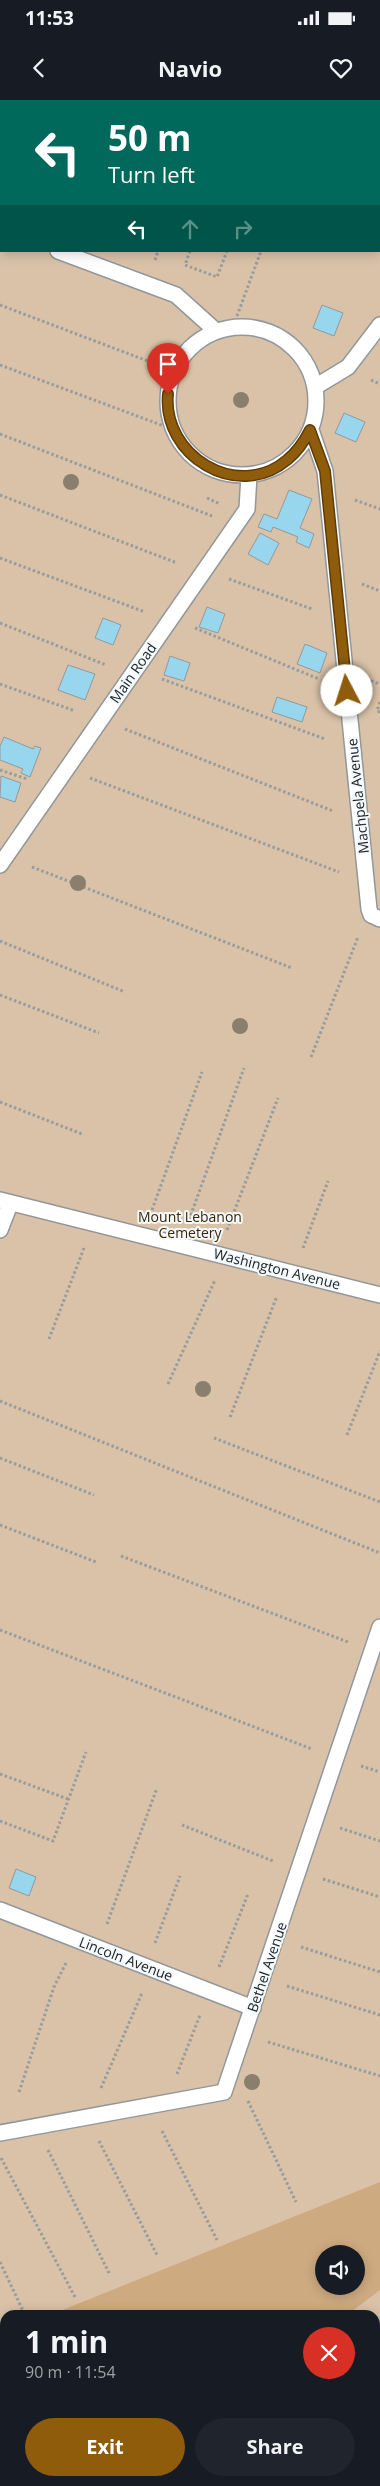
<!DOCTYPE html>
<meta charset="utf-8">
<style>
body{margin:0;font-family:"Open Sans",sans-serif;background:#20242c;color:#f1f3f6;height:100vh;display:flex;flex-direction:column;font-size:19px;white-space:nowrap}
*{box-sizing:border-box;margin:0}
p{font-size:16px;color:#9ea1a6}
.icon{flex:none;width:28px;height:28px;fill:none;stroke:currentColor;stroke-width:2;stroke-linecap:round;stroke-linejoin:round}
.map{position:relative;flex:1;overflow:hidden}
.details{position:absolute;left:0px;top:2210px;width:380px;height:176px;display:flex;flex-direction:column;background:#171b24;border-radius:15px 15px 0 0;box-shadow:0 2px 12px #0003}
.details>*{flex:none}
.top-card{position:absolute;left:0px;top:0px;width:380px;height:152px;box-shadow:0 2px 12px #0003;background:#00695c;color:#fff;overflow:hidden}
.tools{position:absolute;left:315px;top:2145px;display:grid;gap:10px}
.tools a{display:grid;place-items:center;width:50px;height:50px;border-radius:50%;background:#171b24;box-shadow:0 2px 12px #0003;font-size:25px}
.pin{position:absolute;display:grid;place-items:center;width:42px;height:42px;color:#fff;margin:-51px -21px;border-radius:50% 50% 50% 0;rotate:-45deg;box-shadow:0 0 5px #0007}
.pin .icon{rotate:45deg}
.me{position:absolute;width:55px;margin:-28px;rotate:355deg;stroke-linejoin:round;filter:drop-shadow(0 0 4px #0008)}
.turn{display:flex;align-items:center;gap:18px;height:105px;padding:0 25px;font-size:22px}
.turn .icon{width:65px;height:65px;stroke-width:2.5}
.turn b{display:block;font-size:35px;line-height:42px}
.lanes{display:flex;align-items:center;height:48px;padding:0 25px;background:#0003;justify-content:center;gap:25px;direction:ltr}
.lanes .off{opacity:.35}
.round{display:grid;place-items:center;flex:none;width:52px;height:52px;border-radius:26px;background:#20242c}
.overview{display:flex;align-items:center;justify-content:space-between;height:85px;padding:0 25px}
h1{font-size:30px;font-weight:700;line-height:38px}
.button{display:flex;gap:10px;margin-top:auto;padding:10px 25px}
.button a{flex:1;height:58px;border-radius:30px;background:#8f5c0c;color:#fff;font-size:20px;font-weight:700;line-height:58px;text-align:center}
.button a+a{background:#20242c;color:#f1f3f6}
.status{display:flex;justify-content:space-between;align-items:center;height:35px;padding:0 25px;background:#171b24;direction:ltr}
.status svg{height:14px;fill:currentColor}
header{display:flex;justify-content:space-between;align-items:center;height:65px;padding:0 25px;background:#171b24;font-size:22px;font-weight:700}
.map>svg:first-child{display:block}
.green{fill:#d9c2a8;fill-rule:evenodd}
.forest{fill:#ceaa80;fill-rule:evenodd}
.building{fill:#97d6ed;stroke:#93999b}
.lines{fill:none;stroke-linecap:round;stroke-linejoin:round}
.lane-casing{stroke:#92979a;stroke-width:18}
.highway-casing{stroke:#c6c6c6;stroke-width:30}
.path{stroke:#979c9d;stroke-width:3;stroke-dasharray:2.5 2.5;stroke-linecap:butt}
.lane{stroke:#fff;stroke-width:15}
.highway{stroke:#2d96b6;stroke-width:28}
.tree{fill:#897f6c}
.route-casing{stroke:#5d3c08;stroke-width:12}
.route{stroke:#8f5c0c;stroke-width:9}
.labels{text-anchor:middle;stroke-width:4;stroke-linejoin:round;paint-order:stroke}
.street-label{font-size:14px;fill:#222425;stroke:#f3f9fc}
.park-label{font-size:14px;fill:#3d2501;stroke:#f3f9fc}
</style>
<div class="status"><b>11:53</b><svg viewBox="0 0 49 12"><path d="M0 12V9h3v3zM5 12V6h3v6zM10 12V3h3v9zM15 12V0h3v12zM26 1h20v11H26zM47 4h2v5h-2z"/></svg></div>
<header><svg class="icon" aria-label="back" viewBox="0 0 24 24"><path d="M15 5l-7 7 7 7"/></svg>Navio<svg class="icon" aria-label="heart" viewBox="0 0 24 24"><path d="M12 20l-8-8c-3-5 5-10 8-4 3-6 11-1 8 4z"/></svg></header>
<div class="map">
<svg width="380" height="2386" viewBox="0 0 380 2386">
<rect width="100%" height="100%" fill="#e6ecee"/>
<path class="green" d="M0 0H380V2386H0ZM1 1H379V151H1ZM324 2154H356V2186H324ZM5 2215H375V2381H5Z"/>
<path class="forest" d="M380 2082V2190L347 2215H50ZM324 2154H356V2186H324Z
M5 2238V2381H52L38 2386H0V2241Z"/>
<path class="building" d="M322 205 343 213 334 236 313 228Z
M344 313 365 322 356 342 335 333Z
M289 390 312 399 300 428 314 434 309 448 296 442 298 437 273 427 271 432 258 427 264 414 277 419Z
M260 433 279 443 268 465 248 454Z
M207 507 225 514 218 533 199 527Z
M103 518 121 525 113 545 95 538Z
M305 544 327 553 320 573 297 564Z
M170 556 190 563 184 581 164 575Z
M68 565 95 574 85 600 58 590Z
M277 597 307 607 302 622 272 612Z
M4 637 33 649 35 646 41 648 30 677 21 673 23 669 0 660V646Z
M1 676 21 683 15 702 0 697Z
M16 1769 36 1777 29 1796 9 1788Z"/>
<g class="lines">
<g class="lane-casing">
<path id="lane" d="M0 130H1
M58 151 176 195 216 231
M168 301a74 74 0 1 1 148 0a74 74 0 1 1-148 0Z
M315 287 348 267 380 225
M311 330 325 371 369 809 371 815 380 819
M0 765 247 409 249 375
M0 1100 380 1195
M0 1130 10 1104
M0 1810 253 1908
M0 2033 224 1992 380 1527"/>
</g>
<g class="highway-casing">
<path id="highway" d="M375 2277 380 2273
M375 2334 380 2330
M206 2386 214 2381
M295 2386 303 2381"/>
</g>
<path class="path" d="M10 0 14 1
M172 0 175 1
M314 0 317 1
M213 1 214 0
M0 59 1 60
M190 151 185 165 217 177 227 151
M155 160 158 151
M0 205 174 271
M237 216 261 151
M0 265 172 329
M371 280 380 284
M0 334 212 416
M0 395 177 463
M207 398 220 404
M355 400 380 409
M0 458 145 512
M229 479 312 509
M362 484 380 491
M0 523 106 565
M195 528 319 579
M162 579 325 639
M371 581 380 584
M0 584 75 611
M380 602 377 611 380 612
M125 629 333 711
M0 670 27 679
M90 678 339 772
M32 767 292 868
M0 841 125 892
M0 895 99 933
M311 957 358 837
M0 1002 82 1034
M152 1110 202 972
M189 1120 244 968
M227 1130 278 998
M303 1148 328 1081
M49 1239 84 1148
M168 1284 215 1180
M0 1301 380 1453
M230 1317 277 1196
M347 1335 380 1251
M214 1338 380 1402
M0 1358 94 1395
M0 1425 96 1462
M121 1456 348 1542
M0 1530 312 1649
M361 1666 380 1672
M0 1674 68 1699
M0 1721 53 1741 86 1652
M182 1725 273 1761
M340 1728 380 1741
M323 1779 380 1797
M107 1824 157 1688
M155 1843 180 1776
M301 1847 380 1872
M219 1867 248 1794
M287 1886 380 1915
M268 1942 380 1976
M177 1974 200 1915
M101 1988 142 1893
M19 1992 54 1887 66 1863
M248 2001 296 2102
M162 2031 217 2140
M99 2041 157 2155
M48 2050 110 2175
M1 2058 75 2197
M0 2162 24 2213"/>
<use href="#lane" class="lane"/>
<use href="#highway" class="highway"/>
</g>
<g class="tree">
<circle cx="241" cy="300" r="8"/>
<circle cx="71" cy="382" r="8"/>
<circle cx="78" cy="783" r="8"/>
<circle cx="240" cy="926" r="8"/>
<circle cx="203" cy="1289" r="8"/>
<circle cx="252" cy="1982" r="8"/>
</g>
<g class="lines">
<g class="route-casing">
<path id="route" d="M168 294C162 355 237 402 287 360 297 352 304 342 310 330L325 371 347 591"/>
</g>
<use href="#route" class="route"/>
</g>
<g class="labels">
<g class="street-label">
<text transform="translate(133 573) rotate(-55)" y="5">Main Road</text>
<text transform="translate(358 696) rotate(-96)" y="5">Machpela Avenue</text>
<text transform="translate(277 1169) rotate(14)" y="5">Washington Avenue</text>
<text transform="translate(126 1859) rotate(21)" y="5">Lincoln Avenue</text>
<text transform="translate(267 1867) rotate(-71)" y="5">Bethel Avenue</text>
</g>
<g class="park-label">
<text x="190" y="1122">Mount Lebanon<tspan x="190" dy="16">Cemetery</tspan></text>
</g>
</g>
</svg>
<div class="tools">
<a><svg class="icon" aria-label="sound" viewBox="0 0 24 24"><path d="M4 9h4l5-4v14l-5-4H4zM17 9q2 3 0 6"/></svg></a>
</div>
<div class="pin" style="left:168px;top:294px;background:#d93025"><svg class="icon" aria-label="arrive" viewBox="0 0 24 24"><path d="M6 21V4h12l-3 4 3 4H6"/></svg></div>
<svg class="me" style="left:347px;top:591px" viewBox="-20 -20 40 40"><circle r="19" fill="#fff"/><path d="M0-13L10 11 0 6-10 11z" fill="#8f5c0c"/></svg>
<div class="top-card">
<div class="turn"><svg class="icon" aria-label="left" viewBox="0 0 24 24"><path d="M17 20v-9H6M10 6l-5 5 5 5"/></svg><div><b>50 m</b>Turn left</div></div>
<div class="lanes"><svg class="icon" aria-label="left" viewBox="0 0 24 24"><path d="M17 20v-9H6M10 6l-5 5 5 5"/></svg><svg class="icon off" aria-label="ahead" viewBox="0 0 24 24"><path d="M12 20V5M6 11l6-6 6 6"/></svg><svg class="icon off" aria-label="right" viewBox="0 0 24 24"><path d="M7 20v-9h11M14 6l5 5-5 5"/></svg></div>
</div>
<section class="details">
<div class="overview"><div><h1>1 min</h1><p>90 m · 11:54</p></div><a class="round" style="background:#d93025;color:#fff"><svg class="icon" aria-label="close" viewBox="0 0 24 24"><path d="M6 6l12 12M18 6L6 18"/></svg></a></div>
<div class="button"><a>Exit</a><a>Share</a></div>
</section>
</div>
